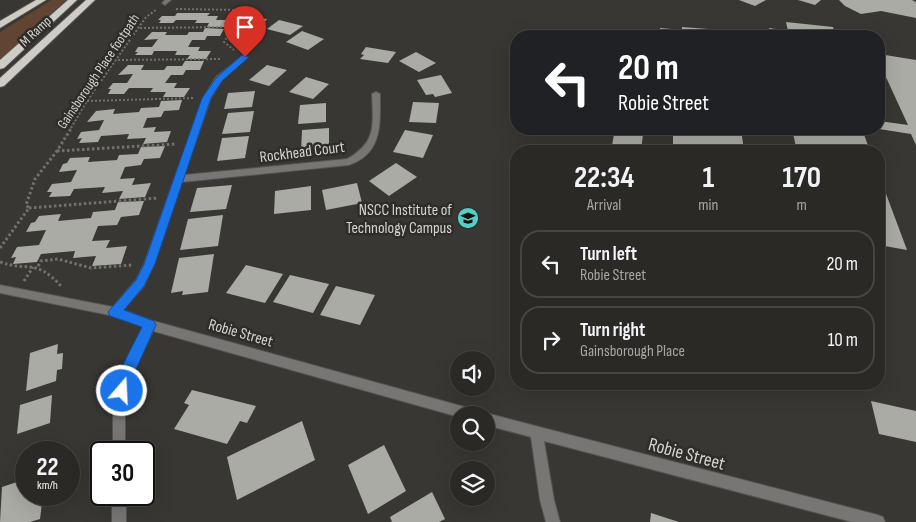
<!DOCTYPE html>
<style>
body{margin:0;font-family:"Sofia Sans Condensed",sans-serif;background:#373532;color:#f1f3f6;height:100vh;display:flex;flex-direction:column;font-size:19px;white-space:nowrap}
*{box-sizing:border-box;margin:0}
p{font-size:16px;color:#a6a6a7}
.icon{flex:none;width:28px;height:28px;fill:none;stroke:currentColor;stroke-width:2;stroke-linecap:round;stroke-linejoin:round}
.map{position:relative;flex:1;overflow:hidden}
.drawer{position:absolute;left:510px;top:145px;width:375px;height:245px;display:flex;flex-direction:column;background:#2b2926;border-radius:20px;box-shadow:0 5px 20px #0002,0 0 0 1px #474543}
.drawer>*{flex:none}
.top-card{position:absolute;left:510px;top:30px;width:375px;height:105px;border-radius:20px;box-shadow:0 5px 20px #0002,0 0 0 1px #474543;background:#202124;color:#fff;overflow:hidden}
.tools{position:absolute;left:450px;top:351px;display:grid;gap:10px}
.tools a{display:grid;place-items:center;width:45px;height:45px;border-radius:50%;background:#2b2926;box-shadow:0 5px 20px #0002,0 0 0 1px #474543;font-size:25px}
.speed{position:absolute;left:15px;top:441px;display:flex;gap:10px;font-size:25px;font-weight:700;text-align:center}
.speed>*{display:grid;place-content:center;width:65px;height:65px;border-radius:50%;background:#2b2926;box-shadow:0 5px 20px #0002,0 0 0 1px #474543;line-height:1}
.speed small{font-size:12px;font-weight:400}
.speed .limit{border:2px solid #111;border-radius:8px;background:#fff;color:#111}
.pin{position:absolute;display:grid;place-items:center;width:42px;height:42px;color:#fff;margin:-51px -21px;border-radius:50% 50% 50% 0;rotate:-45deg;box-shadow:0 0 5px #0007}
.pin .icon{rotate:45deg}
.me{position:absolute;width:55px;margin:-28px;rotate:19deg;stroke-linejoin:round;filter:drop-shadow(0 0 4px #0008)}
.turn{display:flex;align-items:center;gap:18px;height:105px;padding:0 25px;font-size:22px}
.turn .icon{width:65px;height:65px;stroke-width:2.5}
.turn b{display:block;font-size:35px;line-height:42px}
.eta{display:flex;justify-content:space-evenly;align-items:center;height:85px;text-align:center}
.eta b{font-size:30px;font-weight:700;line-height:35px}
ul{padding:0;list-style:none}
li{display:flex;align-items:center;gap:15px;height:68px;margin:0 10px 8px;padding:0 15px;border:2px solid #474543;border-radius:20px}
li div{flex:1}
li b{display:block;font-size:19px}
li em{font-style:normal}
.map>svg:first-child{display:block}
.green{fill:#614432}
.building{fill:#aaaba5}
.lines{fill:none;stroke-linecap:round;stroke-linejoin:round}
.lane-casing{stroke:#55534f;stroke-width:2}
.street-casing{stroke:#55534f;stroke-width:2}
.highway-casing{stroke:#55534f;stroke-width:2}
.path-far1{stroke:#73716d;stroke-width:2;stroke-dasharray:2 2;stroke-linecap:butt}
.path{stroke:#73716d;stroke-width:3;stroke-dasharray:2.5 2.5;stroke-linecap:butt}
.lane{fill:#777674;fill-rule:evenodd}
.street{fill:#777674;fill-rule:evenodd}
.highway{fill:#cfcbc6;fill-rule:evenodd}
.route{fill:#1a73e8;stroke:#114b97}
.labels{text-anchor:middle;stroke-width:5;stroke-linejoin:round;paint-order:stroke}
.far-street-label{font-size:14px;fill:#d4d3d0;stroke:#2f2d29}
.street-label{font-size:16px;fill:#d4d3d0;stroke:#2f2d29}
.poi-label{font-size:16px;fill:#d4d3d0;stroke:#2f2d29;text-anchor:end}
.near-street-label{font-size:19px;fill:#d4d3d0;stroke:#2f2d29}
</style>
<div class="map">
<svg width="916" height="522" viewBox="0 0 916 522">
<rect width="100%" height="100%" fill="#393733"/>
<path class="green" d="M51 0H66L0 60V32Z"/>
<path class="building" d="M739 0H766L755 6Z
M798 0H821L815 5Z
M839 0H912L916 2V18L881 11 861 14 845 6Z
M177 13H210L207 16H218L216 20H228L224 27H207L209 23H195L197 20H176L173 23H159L161 20H158L162 16H175Z
M244 17 267 19 258 30 234 27Z
M279 20 303 26 290 35 267 29Z
M786 22 833 27 836 36H771L769 28 788 31Z
M682 27 721 30V36H659L660 28 682 30Z
M205 28 224 29 220 36H207L205 40H192L188 47H200L198 51H211L206 59H187L190 55H175L177 51H154L152 55H135L138 52H135L138 47H152L158 39 144 40 152 32H167L165 35H187L189 32H203Z
M302 31 324 39 308 50 286 42Z
M366 47 396 52 388 63 360 59 364 55 361 54Z
M416 52 436 63 419 72 399 61Z
M879 54 916 60V145L911 134 879 129V121L908 125 879 62Z
M185 61H204L200 70H186L183 75H171L165 83H177L174 88H190L184 97H163L166 92H150L153 88H129L124 94H108L111 89H108L113 83H127L133 74 118 75 128 65H144L141 70H164L167 66H182Z
M267 65 287 70 269 86 249 80Z
M441 75 452 93 435 97 433 94 426 95 417 80Z
M306 77 329 84 313 99 289 92Z
M255 91 252 107 224 109 228 93Z
M182 100 179 110 164 111 161 117 147 118 143 128 156 127 154 132 171 131 167 142 143 144 146 138 127 139 129 134 101 136 98 142 79 143 82 138 77 139 81 132 99 130 104 120 87 122 96 111 115 109 113 114 139 112 141 108 159 107 161 101Z
M413 102 439 103 436 123 409 122Z
M326 103V122L298 124 300 105Z
M254 111 250 132 222 134 228 113Z
M329 128V150L301 153 302 130Z
M615 129H666L655 134H643L641 151H611Z
M673 129H741L744 151H673Z
M792 129H862L870 151H797Z
M405 130 433 135 423 158 393 152Z
M249 136 245 158 217 161 222 138Z
M165 146 160 158 144 159 141 165 125 167 120 179 135 178 132 185 151 183 145 197 119 199 123 191 102 193 105 187 74 189 70 196 49 197 52 192H47L52 184 71 182 77 170 59 172 63 164 67 163 70 158 90 157 88 162 117 160 119 155 138 154 141 147Z
M396 163 417 177 389 196 369 181Z
M879 175 907 250 879 245Z
M357 183 362 203 326 210 322 190Z
M232 185 226 209 190 212 197 188Z
M311 186V210L274 214 275 191Z
M144 201 139 215 121 217 117 225 98 226 92 241 110 240 106 248 127 246 121 264 92 266 96 256 73 258 75 251 41 254 37 262 13 264 16 257 11 258 17 247 39 245 46 230 26 232 31 223 35 222 39 216 61 214 58 221 91 218 93 212 115 210 118 202Z
M223 215 218 246 180 250 188 219Z
M214 254 208 292 182 295 183 291 171 293 179 258Z
M246 265 283 274 265 303 226 293Z
M290 275 329 284 313 313 273 302Z
M336 286 375 295 360 325 320 315Z
M58 344 57 354 63 353 62 369 57 370 56 381 26 391 30 353Z
M192 390 256 406 247 423 240 421 227 444 174 429 189 405 184 403Z
M52 395 50 423 17 434 20 405Z
M871 401 916 411V442L879 434Z
M302 421 315 460 237 500 227 457Z
M384 445 406 491 368 514 348 465Z
M26 479V495H43L40 519 30 522H0L2 487Z
M432 492 445 519 439 522H392L390 517Z
M651 513 679 522H650Z"/>
<g class="lines">
<g class="lane-casing">
<path id="lane" d="M165 0H171L165 5 162 3Z"/>
</g>
<g class="street-casing">
<path id="street" d="M243 56 248 57 222 80 211 98 184 175 347 159C377 142 373 125 372 94L376 92 380 94C380 124 383 153 349 165L182 182 154 264 144 286 123 310 150 320 472 409 476 411 478 415H459V417L153 331 131 377 125 404V452H113V404L119 377 143 327 114 316 0 293V285L113 307 136 280 144 264 203 98 216 77Z
M486 413 878 515 883 517 885 522H852L544 441 554 500 560 522H546L540 500 531 437 486 425V415H481Z
M112 495H126V522H112Z"/>
</g>
<g class="highway-casing">
<path id="highway" d="M36 0H46L0 28V21Z
M68 0H77L4 68 0 69V60Z
M86 0H95L4 86 0 87V78Z"/>
</g>
<path class="path-far1" d="M176 9 240 10 241 12 224 42 234 50
M140 28 232 27
M118 60 222 59
M87 101 194 98
M71 128 87 101 146 17 156 10"/>
<path class="path" d="M57 151 176 144
M29 208 158 198
M0 248 29 208 26 205 35 179 57 151 72 127
M0 262C29 272 35 258 61 286
M38 266 41 261 58 259 91 268 132 265
M24 281 33 267"/>
<use href="#lane" class="lane"/>
<use href="#street" class="street"/>
<use href="#highway" class="highway"/>
</g>
<path class="route" d="M242 55 249 57 222 81 211 98 155 264 144 286 124 310 154 321 156 325 132 378 127 395 122 397 117 395C111 382 135 342 142 327L110 316 108 312 136 280 144 264 202 98 216 78Z"/>
<defs>
<g id="university-disc" transform="scale(1.125)"><circle r="9.5" fill="#55cec6" stroke="#2f2d29"/><path d="M0-5L7-2L0 1L-7-2ZM-4 1L0 2.5L4 1V4Q0 6-4 4Z" fill="#111"/></g>
</defs>
<g fill-rule="evenodd">
<use href="#university-disc" x="468" y="218"/>
</g>
<g class="labels">
<g class="far-street-label">
<text transform="translate(35 31) rotate(-43)" y="5">M Ramp</text>
<text transform="translate(98 71) rotate(-56)" y="5">Gainsborough Place footpath</text>
</g>
<g class="street-label">
<text transform="translate(302 151) rotate(-7)" y="6">Rockhead Court</text>
<text transform="translate(241 332) rotate(16)" y="6">Robie Street</text>
</g>
<g class="poi-label">
<text x="452" y="215">NSCC Institute of<tspan x="452" dy="18">Technology Campus</tspan></text>
</g>
<g class="near-street-label">
<text transform="translate(687 453) rotate(15)" y="7">Robie Street</text>
</g>
</g>
</svg>
<div class="tools">
<a><svg class="icon" aria-label="sound" viewBox="0 0 24 24"><path d="M4 9h4l5-4v14l-5-4H4zM17 9q2 3 0 6"/></svg></a>
<a><svg class="icon" aria-label="search" viewBox="0 0 24 24"><circle cx="10" cy="10" r="6"/><path d="M15 15l6 6"/></svg></a>
<a><svg class="icon" aria-label="layers" viewBox="0 0 24 24"><path d="M12 4l9 5-9 5-9-5zM3 14l9 5 9-5"/></svg></a>
</div>
<div class="speed"><div>22<small>km/h</small></div><div class="limit">30</div></div>
<div class="pin" style="left:245px;top:57px;background:#d93025"><svg class="icon" aria-label="arrive" viewBox="0 0 24 24"><path d="M6 21V4h12l-3 4 3 4H6"/></svg></div>
<svg class="me" style="left:122px;top:391px" viewBox="-20 -20 40 40"><circle r="17" fill="#1a73e8" stroke="#fff" stroke-width="3"/><path d="M0-11L8 9 0 5-8 9z" fill="#fff"/></svg>
<div class="top-card">
<div class="turn"><svg class="icon" aria-label="left" viewBox="0 0 24 24"><path d="M17 20v-9H6M10 6l-5 5 5 5"/></svg><div><b>20 m</b>Robie Street</div></div>
</div>
<section class="drawer">
<div class="eta">
<div><b>22:34</b><p>Arrival</p></div>
<div><b>1</b><p>min</p></div>
<div><b>170</b><p>m</p></div>
</div>
<ul>
<li><svg class="icon" aria-label="left" viewBox="0 0 24 24"><path d="M17 20v-9H6M10 6l-5 5 5 5"/></svg><div><b>Turn left</b><p>Robie Street</p></div><em>20 m</em></li>
<li><svg class="icon" aria-label="right" viewBox="0 0 24 24"><path d="M7 20v-9h11M14 6l5 5-5 5"/></svg><div><b>Turn right</b><p>Gainsborough Place</p></div><em>10 m</em></li>
</ul>
</section>
</div>
